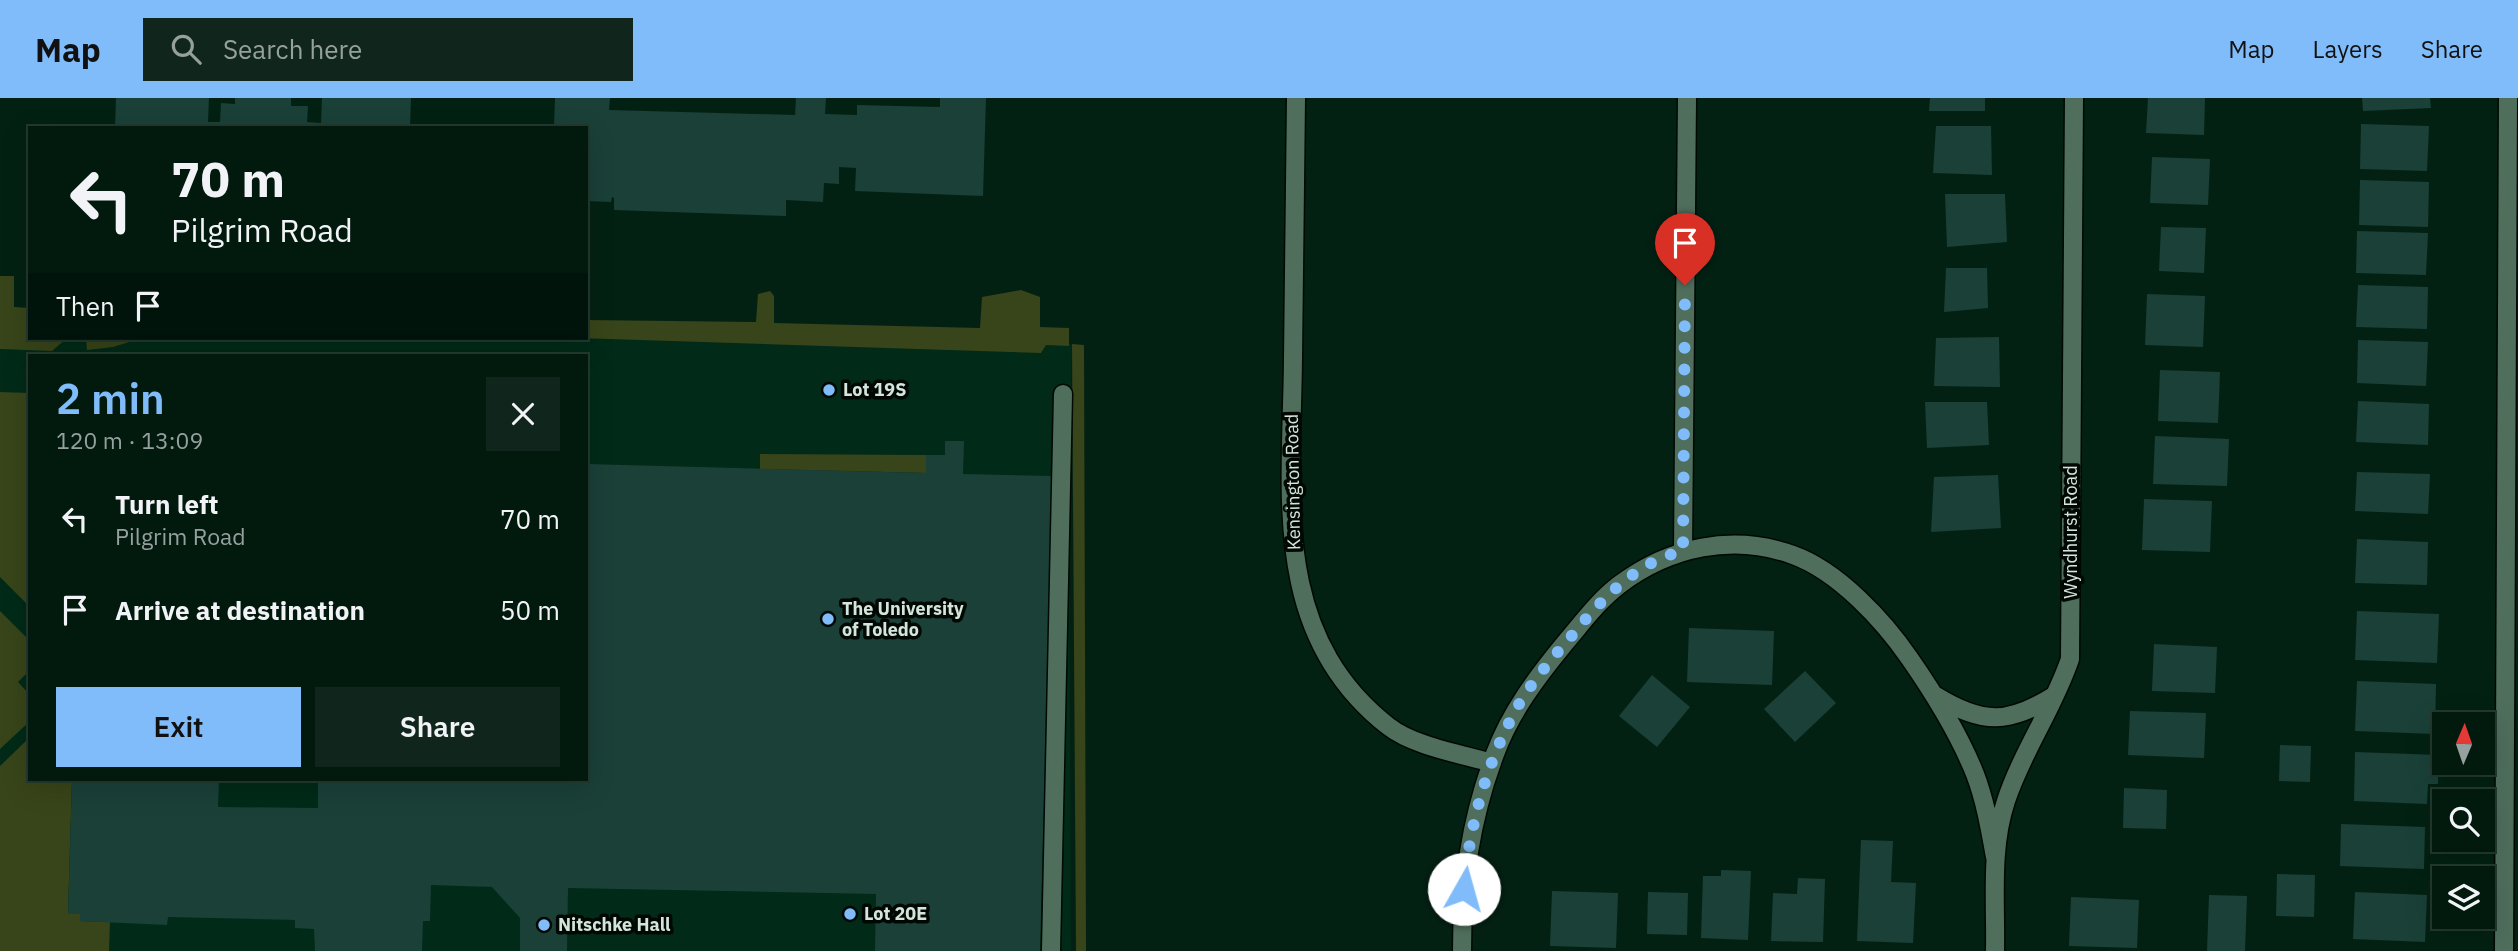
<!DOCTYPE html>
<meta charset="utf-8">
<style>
body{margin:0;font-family:"IBM Plex Sans",sans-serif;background:#10261c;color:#f1f3f6;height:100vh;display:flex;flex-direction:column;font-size:26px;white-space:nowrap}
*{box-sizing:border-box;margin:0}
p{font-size:23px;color:#96a09e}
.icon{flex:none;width:38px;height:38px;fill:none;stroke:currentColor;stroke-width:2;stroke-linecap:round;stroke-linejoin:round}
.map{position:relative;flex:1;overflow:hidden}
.drawer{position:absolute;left:28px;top:256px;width:560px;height:427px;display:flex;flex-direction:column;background:#02190e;border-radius:0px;box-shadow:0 7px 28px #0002,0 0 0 2px #23382e}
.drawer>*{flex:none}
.banner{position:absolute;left:28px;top:28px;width:560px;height:214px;border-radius:0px;box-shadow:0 7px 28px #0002,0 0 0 2px #23382e;background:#02190e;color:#f1f3f6;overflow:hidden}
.needle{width:46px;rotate:2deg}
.buttons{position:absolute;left:2432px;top:614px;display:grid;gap:14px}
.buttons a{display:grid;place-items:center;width:63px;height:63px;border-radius:0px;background:#02190e;box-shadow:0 7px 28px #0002,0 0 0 2px #23382e;font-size:35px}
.pin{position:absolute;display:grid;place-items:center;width:60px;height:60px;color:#fff;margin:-72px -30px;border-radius:50% 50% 50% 0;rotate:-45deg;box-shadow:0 0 7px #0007}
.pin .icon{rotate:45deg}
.me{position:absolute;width:77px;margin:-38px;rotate:7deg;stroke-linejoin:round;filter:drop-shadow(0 0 5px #0008)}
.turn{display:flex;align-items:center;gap:24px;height:147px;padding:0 28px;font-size:32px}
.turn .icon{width:91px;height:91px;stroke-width:2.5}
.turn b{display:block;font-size:49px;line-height:60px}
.then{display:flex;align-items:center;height:66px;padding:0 28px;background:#0003;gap:14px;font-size:26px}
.round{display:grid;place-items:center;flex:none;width:74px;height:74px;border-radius:0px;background:#10261c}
.head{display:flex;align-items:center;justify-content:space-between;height:119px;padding:0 28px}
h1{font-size:42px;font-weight:600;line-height:52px;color:#81bcfa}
.cta{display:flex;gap:14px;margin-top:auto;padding:14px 28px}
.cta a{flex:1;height:80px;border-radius:0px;background:#81bcfa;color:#111;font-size:28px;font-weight:600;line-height:80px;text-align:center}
.cta a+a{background:#10261c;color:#f1f3f6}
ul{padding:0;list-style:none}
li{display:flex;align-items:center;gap:21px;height:91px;padding:0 28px}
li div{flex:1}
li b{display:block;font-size:26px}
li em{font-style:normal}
header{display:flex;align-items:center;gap:42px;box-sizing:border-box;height:98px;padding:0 35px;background:#81bcfa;color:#111}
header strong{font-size:33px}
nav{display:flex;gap:38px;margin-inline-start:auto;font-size:24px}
.search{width:490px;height:63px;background:#10261c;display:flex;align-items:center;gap:18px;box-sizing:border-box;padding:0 24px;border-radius:0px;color:#96a09e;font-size:26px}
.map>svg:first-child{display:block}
.built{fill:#012a18;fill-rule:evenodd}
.green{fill:#384419}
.building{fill:#1a4038}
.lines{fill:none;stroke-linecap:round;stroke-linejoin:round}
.service-casing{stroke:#000903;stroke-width:21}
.minor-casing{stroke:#000903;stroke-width:21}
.service{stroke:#4f6e5c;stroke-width:18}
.minor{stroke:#4f6e5c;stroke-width:18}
.route{stroke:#81bcfa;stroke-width:12;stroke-dasharray:0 21.6}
.poi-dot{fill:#81bcfa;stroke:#010804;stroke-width:2.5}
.labels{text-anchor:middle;stroke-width:7;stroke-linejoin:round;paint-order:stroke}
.poi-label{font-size:18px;font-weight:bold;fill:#d4e5db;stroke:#010804;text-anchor:start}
.street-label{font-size:18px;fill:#d4e5db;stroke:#010804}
</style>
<header>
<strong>Map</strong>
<div class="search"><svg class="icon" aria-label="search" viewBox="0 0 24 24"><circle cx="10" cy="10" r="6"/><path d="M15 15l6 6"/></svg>Search here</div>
<nav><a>Map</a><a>Layers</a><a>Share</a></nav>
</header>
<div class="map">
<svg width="2518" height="853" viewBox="0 0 2518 853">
<rect width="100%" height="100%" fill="#032113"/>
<path class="built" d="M0 221 30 240H586V235L1072 246 1069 362 1071 853H0ZM30 257H586V681H30Z"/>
<path class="green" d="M0 178H14V209L30 210V240H67L52 253 0 251Z
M1021 192 1040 199V229L1069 230V248L1046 247 1041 255 578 240H586V222L756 224 758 196 770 193 774 198V225L980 230 982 199Z
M86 240H142L113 249 87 252Z
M1072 246 1084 247 1086 853H1076Z
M0 294 30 295V509L0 479Z
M760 356 926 357V375L760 371Z
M0 513 30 543V572L18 584 30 597V623L0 651Z
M30 639V681H72L68 815 80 816V823L110 824 109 853H0V668Z"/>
<path class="building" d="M116 0H209L208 24H220L221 5 235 6V0H291V8H308L307 24 321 25 322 0H411L410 30H115Z
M555 0H610L609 12 795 17 796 0H826L825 16 857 17V7L940 9V0H986L983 98 855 93 856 70 839 69V86L824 85 823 104 786 102V118L614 112V100L612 99 611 104 586 103V30L554 28Z
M1930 0H1985V13H1929Z
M2148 0H2205L2204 37 2146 35Z
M2362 0H2430L2431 10 2363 13Z
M2361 26 2429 28 2427 73 2360 71Z
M1936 28H1991L1992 77 1933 75Z
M2152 59 2210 61 2208 107 2150 105Z
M2360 82 2429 84 2428 129 2359 127Z
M1945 96H2005L2007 144 1947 149Z
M2161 129 2206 130 2204 175 2159 173Z
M2357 133 2428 135 2426 177 2356 175Z
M1946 170H1987L1988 210 1944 214Z
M2358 187 2428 189 2427 231 2356 229Z
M2147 196 2205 198 2203 249 2145 247Z
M1999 239 2000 289 1934 288 1936 240Z
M2358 242 2428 244 2426 288 2357 285Z
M2160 272 2220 274 2218 325 2158 323Z
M2358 303 2429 306 2428 347 2356 344Z
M1925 304H1987L1989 347 1927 350Z
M2155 338 2229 341 2227 388 2153 386Z
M945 343H964L963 376 1053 378 1040 853H875L876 796 568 790 567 853H520V820L492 789 431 787 430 823H423L422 853H315L314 831 295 830V822L168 819 167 827 80 823V816H68L72 681H219L218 709 318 710V681H586V366L926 375V357H945Z
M2357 374 2430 376 2428 416 2355 413Z
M1998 377 2001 430 1931 434 1934 379Z
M2144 401 2212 403 2210 454 2142 452Z
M2357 441 2428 444 2427 487 2355 485Z
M2357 513 2439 516 2437 565 2355 562Z
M1689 530 1774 533 1772 587 1687 584Z
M2154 546 2217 549 2215 595 2152 593Z
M1805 573 1836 605 1795 644 1764 611Z
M1652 577 1690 609 1657 649 1619 618Z
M2357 583 2436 586 2435 636 2355 633Z
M2130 613 2206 615 2204 660 2128 657Z
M2280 647 2311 648 2310 684 2279 683Z
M2355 654 2439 657 2438 686H2428L2427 706 2354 703Z
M2124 690 2167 692 2166 731 2123 730Z
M2341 726 2425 729 2424 771 2340 768Z
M1861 742 1893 743 1891 784 1916 785 1913 845 1857 843Z
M1721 772 1751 773 1748 842 1701 840 1703 778H1721Z
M2277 776 2315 777 2314 819 2276 818Z
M1798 780 1825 781 1823 844 1771 843 1773 795 1797 796Z
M1552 793 1618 795 1616 850 1550 848Z
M1648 794 1688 795 1687 837 1647 836Z
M2355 794 2427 797 2425 844 2353 841Z
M2209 797 2247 798 2245 853H2207Z
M2071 799 2139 802 2137 850 2069 848Z"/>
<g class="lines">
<g class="service-casing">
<path id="service" d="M1051 853 1063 296"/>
</g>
<g class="minor-casing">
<path id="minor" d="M1296 0C1295 87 1294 173 1293 260 1292 393 1269 535 1388 628 1413 648 1461 656 1492 665
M1683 453 1687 0
M1936 598C1983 627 2009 626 2055 597
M1462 853C1462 783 1470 723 1495 656 1510 615 1537 579 1565 545 1582 525 1598 503 1619 487 1669 449 1733 435 1793 457 1838 473 1884 523 1910 561 1935 597 1959 636 1975 676 1985 702 1990 731 1995 759
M1995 853C1996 803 1990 751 2006 703 2022 654 2053 611 2070 561L2074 0
M2504 853 2508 0"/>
</g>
<use href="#service" class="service"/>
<use href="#minor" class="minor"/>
</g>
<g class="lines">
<path class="route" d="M1464 791C1469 732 1484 674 1511 621 1526 590 1551 562 1574 535 1603 500 1637 464 1683 453L1685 187"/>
</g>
<g class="poi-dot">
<circle cx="829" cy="292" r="7"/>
<circle cx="828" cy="521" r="7"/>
<circle cx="850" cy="816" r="7"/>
<circle cx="544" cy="827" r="7"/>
</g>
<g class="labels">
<g class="poi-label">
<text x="843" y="298">Lot 19S</text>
<text x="842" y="517">The University<tspan x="842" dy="21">of Toledo</tspan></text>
<text x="864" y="822">Lot 20E</text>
<text x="558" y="833">Nitschke Hall</text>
</g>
<g class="street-label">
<text transform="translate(1293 384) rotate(-91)" y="6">Kensington Road</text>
<text transform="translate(2071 434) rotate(-90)" y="6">Wyndhurst Road</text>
</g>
</g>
</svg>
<div class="buttons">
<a><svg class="needle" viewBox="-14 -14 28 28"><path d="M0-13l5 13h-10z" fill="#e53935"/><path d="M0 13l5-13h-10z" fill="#96a09e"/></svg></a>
<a><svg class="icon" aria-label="search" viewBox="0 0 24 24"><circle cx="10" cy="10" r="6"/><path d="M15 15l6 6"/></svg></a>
<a><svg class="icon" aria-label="layers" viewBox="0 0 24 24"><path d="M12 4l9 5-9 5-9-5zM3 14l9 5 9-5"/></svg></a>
</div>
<div class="pin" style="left:1685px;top:187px;background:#d93025"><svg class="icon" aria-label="arrive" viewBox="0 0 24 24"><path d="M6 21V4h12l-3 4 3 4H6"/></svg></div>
<svg class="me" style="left:1464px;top:791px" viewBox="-20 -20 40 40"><circle r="19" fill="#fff"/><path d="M0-13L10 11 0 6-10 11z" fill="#81bcfa"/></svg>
<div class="banner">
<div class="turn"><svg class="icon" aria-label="left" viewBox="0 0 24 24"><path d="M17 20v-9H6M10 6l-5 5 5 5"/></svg><div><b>70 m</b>Pilgrim Road</div></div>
<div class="then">Then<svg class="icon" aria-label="arrive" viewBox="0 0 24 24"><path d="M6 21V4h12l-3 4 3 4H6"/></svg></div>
</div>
<section class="drawer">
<div class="head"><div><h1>2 min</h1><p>120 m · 13:09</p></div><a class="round"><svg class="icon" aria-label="close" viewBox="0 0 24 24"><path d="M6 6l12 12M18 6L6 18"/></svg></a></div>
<ul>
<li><svg class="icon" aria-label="left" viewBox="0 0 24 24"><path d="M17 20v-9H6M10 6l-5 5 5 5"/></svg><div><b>Turn left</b><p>Pilgrim Road</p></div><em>70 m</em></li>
<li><svg class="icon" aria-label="arrive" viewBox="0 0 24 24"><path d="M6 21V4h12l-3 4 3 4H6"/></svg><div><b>Arrive at destination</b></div><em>50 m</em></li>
</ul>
<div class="cta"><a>Exit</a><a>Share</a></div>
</section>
</div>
